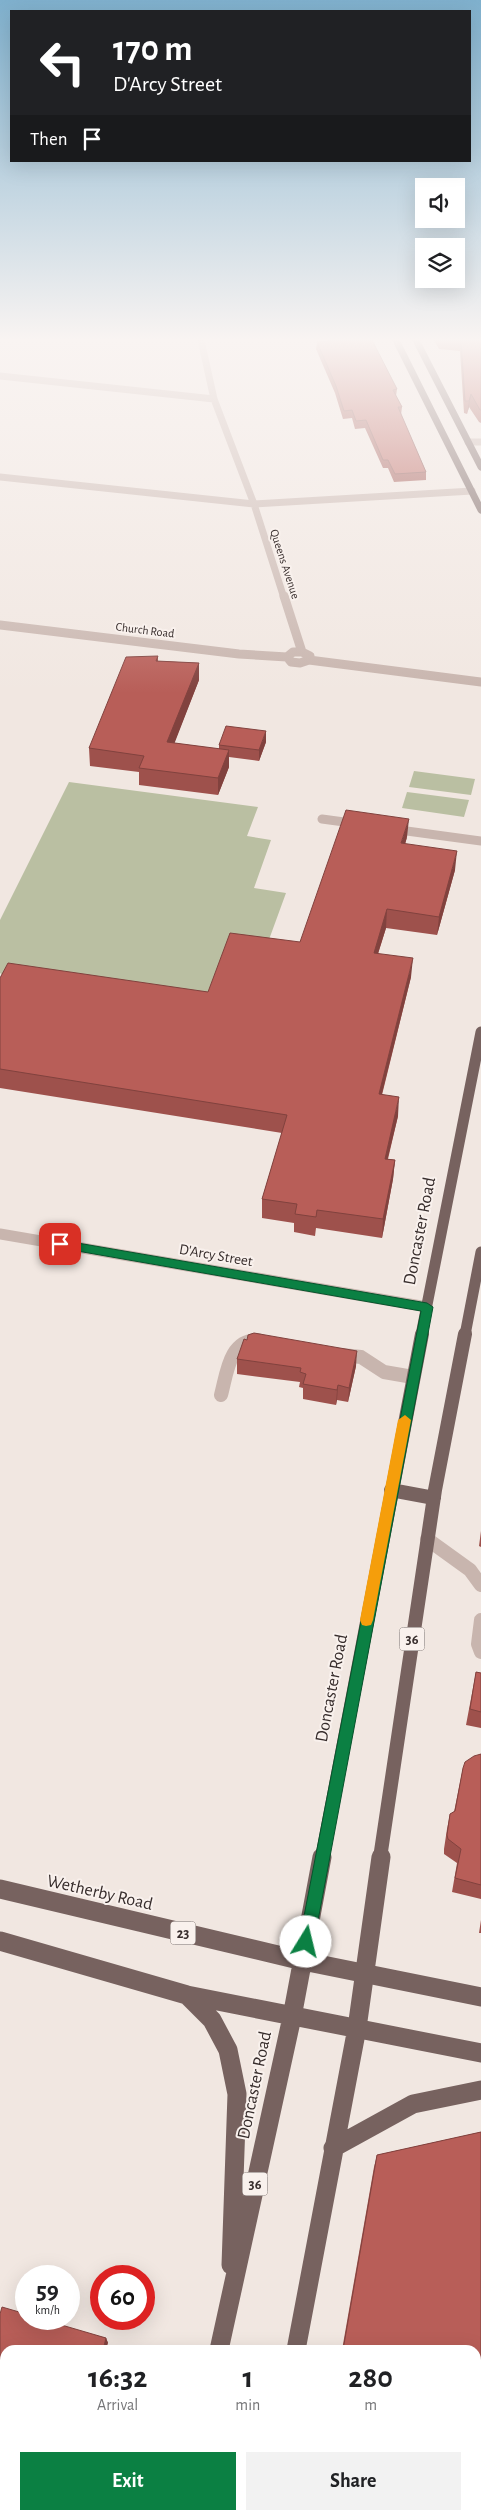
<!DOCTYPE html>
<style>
body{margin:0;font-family:"Alegreya Sans",sans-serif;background:#f2f2f2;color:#202124;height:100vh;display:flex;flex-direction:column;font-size:19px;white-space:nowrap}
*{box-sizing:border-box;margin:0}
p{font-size:16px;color:#757577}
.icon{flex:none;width:28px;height:28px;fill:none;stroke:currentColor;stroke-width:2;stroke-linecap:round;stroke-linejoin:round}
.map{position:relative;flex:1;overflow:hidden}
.side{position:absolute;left:0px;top:2345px;width:481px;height:175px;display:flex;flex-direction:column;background:#fff;border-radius:15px 15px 0 0;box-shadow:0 5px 20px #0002}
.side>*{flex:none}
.guide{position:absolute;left:10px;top:10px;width:461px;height:152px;border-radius:0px;box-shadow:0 5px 20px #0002;background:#202124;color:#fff;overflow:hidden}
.fabs{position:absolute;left:415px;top:178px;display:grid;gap:10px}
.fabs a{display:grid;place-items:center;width:50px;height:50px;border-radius:0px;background:#fff;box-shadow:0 5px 20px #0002;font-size:25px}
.speed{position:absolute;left:15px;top:2265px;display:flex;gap:10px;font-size:25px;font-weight:700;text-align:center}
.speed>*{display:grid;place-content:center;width:65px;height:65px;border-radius:50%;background:#fff;box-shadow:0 5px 20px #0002;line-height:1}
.speed small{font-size:12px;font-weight:400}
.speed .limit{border:8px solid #d22;background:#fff;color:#111}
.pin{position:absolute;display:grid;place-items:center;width:42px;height:42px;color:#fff;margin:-21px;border-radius:10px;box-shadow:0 2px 8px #0006}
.me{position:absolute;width:55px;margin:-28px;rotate:9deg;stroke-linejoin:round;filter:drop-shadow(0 0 4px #0008)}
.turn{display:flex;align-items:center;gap:18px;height:105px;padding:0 20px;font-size:22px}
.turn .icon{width:65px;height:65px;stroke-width:2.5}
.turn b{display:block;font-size:35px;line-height:42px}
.then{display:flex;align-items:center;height:48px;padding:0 20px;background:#0003;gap:10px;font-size:19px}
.eta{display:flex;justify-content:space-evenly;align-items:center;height:85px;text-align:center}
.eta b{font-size:30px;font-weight:700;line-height:35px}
.cta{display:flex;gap:10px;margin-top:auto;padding:10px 20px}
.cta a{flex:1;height:58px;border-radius:0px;background:#0b8043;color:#fff;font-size:20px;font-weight:700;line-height:58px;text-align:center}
.cta a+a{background:#f2f2f2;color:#202124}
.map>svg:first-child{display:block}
.green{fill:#babfa2}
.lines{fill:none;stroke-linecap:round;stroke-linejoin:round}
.lane-far1{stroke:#c8b5ae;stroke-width:9}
.lane{stroke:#c8b5ae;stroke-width:14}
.street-far2{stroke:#c8b5ae;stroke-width:7}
.street-far1{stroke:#c8b5ae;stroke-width:9}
.street{stroke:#c8b5ae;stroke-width:11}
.primary-far3{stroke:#77625f;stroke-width:7}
.primary-far2{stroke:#77625f;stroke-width:11}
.primary-far1{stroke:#77625f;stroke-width:14}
.primary{stroke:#77625f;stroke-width:19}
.wall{fill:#9e514c}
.shaded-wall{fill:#81423e}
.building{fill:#b85e58;stroke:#81423e}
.route{fill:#0b8043;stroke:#07532c}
.slow{fill:#f59e0b}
.labels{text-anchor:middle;stroke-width:4;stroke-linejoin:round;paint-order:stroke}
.far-street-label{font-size:12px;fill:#372d2c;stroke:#f9f1ed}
.shield{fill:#f9f1ed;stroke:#716866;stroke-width:1}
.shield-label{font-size:14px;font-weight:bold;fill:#372d2c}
.street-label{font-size:15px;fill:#372d2c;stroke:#f9f1ed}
.near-street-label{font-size:18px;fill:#372d2c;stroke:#f9f1ed}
</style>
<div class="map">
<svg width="481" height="2520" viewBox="0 0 481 2520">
<rect width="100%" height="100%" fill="#f1e7e1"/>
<path class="green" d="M414 771 475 779 471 795 409 787Z
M69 782 258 807 247 836 271 840 254 888 286 893 263 956 209 1011 10 981 0 973V920Z
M407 792 469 800 464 817 402 808Z"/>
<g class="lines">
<path class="lane-far1" d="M322 819 359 824
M392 829 481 841"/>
<path class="lane" d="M342 1355 361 1357 384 1372 413 1377
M221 1395C227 1373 229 1340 258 1340
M427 1539 470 1570 481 1585
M481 1620 478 1644 481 1652"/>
<path class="street-far2" d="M201 340 214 399 254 504 284 598
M0 376 214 399
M468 442H481
M0 477 254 504 472 491"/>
<path class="street-far1" d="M284 596 302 652
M0 625 239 654 287 657
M293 652H302L310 656 309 660 300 663 291 662 287 657Z
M309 660 481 682"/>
<path class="street" d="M0 1234 427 1307"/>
<path class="primary-far3" d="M396 340 481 510
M416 340 481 467"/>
<path class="primary-far2" d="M421 1335 481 1032
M465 1335 481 1252"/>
<path class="primary-far1" d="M391 1490 434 1498
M322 1858 422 1334
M380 1858 435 1490 465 1334"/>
<path class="primary" d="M0 1889 303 1961 481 1997
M0 1941 187 1995 481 2053
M187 1995 212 2020 228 2050 237 2094 231 2265
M333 2148 413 2104 481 2090
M219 2350 292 2017 322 1857
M296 2350 357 2028 381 1857
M183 2520 184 2515
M230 2520 231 2515
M264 2520 265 2515"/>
</g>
<path class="wall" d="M434 340H481V423L479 422 469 407 467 414 464 413 460 351 439 349Z
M317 342 397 389 396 396 402 407 401 415 426 472V480L394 482 388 468H383L365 428 355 429 352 418 343 419 335 393 316 349Z
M158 656V661L199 663V680L174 743 219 749V745L266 742 259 761 229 757V767L218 795 139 785V772L90 766 89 748Z
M407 837 405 844 455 870 437 935 386 928 378 954 411 977 382 1095 398 1116 388 1159 395 1160 393 1179 382 1238 316 1228 315 1236 294 1232V1223L262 1218V1199L282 1133 0 1088V978L208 992 300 942Z
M247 1340 356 1366 348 1402 337 1400 336 1405 303 1399V1388L299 1387 300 1382 237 1374V1359Z
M481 1531V1547L479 1546Z
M476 1672 481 1673V1728L466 1725Z
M481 1754V1899L452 1892 457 1863 444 1854V1849L447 1829 450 1814 454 1812 463 1768Z
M481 1920V1933H479Z
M481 2132V2371L476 2370V2350H342L374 2167 377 2155Z
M0 2314 106 2338 108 2343 5 2350V2402L0 2401Z"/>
<path class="shaded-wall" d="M471 394 469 407 467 414 469 401Z
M199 663V680L168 760 167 742Z
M266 731V742L259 761V750Z
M229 750V767L218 795V778Z
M409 819 407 837 400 862 401 843Z
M457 851 455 870 437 935 439 917Z
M387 909 386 928 372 972 374 953Z
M413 958 411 977 377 1113 379 1094Z
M399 1097 398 1116 383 1177 385 1159Z
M395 1160 393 1179 382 1238 383 1219Z
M357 1351 356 1366 348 1402 349 1388Z
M338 1385 337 1400 336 1405 337 1390Z
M106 2338 108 2343 106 2350H103Z
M61 2515H65L64 2520H60Z"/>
<path class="building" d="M345 340H372L397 389 393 390 402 407H398L426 472 395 474 388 460H383L366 420 356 421 352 410 344 411 336 386 317 342Z
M461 340H481V410H480L471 394 469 401H465Z
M158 656 156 661 199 663 167 742 229 750 218 778 139 768 144 756 89 748 126 657Z
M226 726 266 731 259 750 219 745Z
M346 810 409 819 401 843 457 851 439 917 387 909 374 953 413 958 379 1094 399 1097 385 1159 395 1160 383 1219 317 1210 316 1217 295 1214 297 1204 262 1199 287 1115 0 1069V978L8 963 208 992 230 933 300 942Z
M254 1333 357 1351 349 1388 338 1385 337 1390 303 1384 306 1374 300 1372 301 1368 237 1359 244 1339 247 1340 248 1335Z
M476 1672 481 1673V1712L470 1709Z
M481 1754V1885L455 1878 461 1849 448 1839 447 1835 450 1814 455 1811 463 1768 465 1762 474 1756Z
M481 2132V2361L476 2360V2350H343L377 2155Z
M2 2307 26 2314V2319H41L106 2338 103 2350H5V2399L0 2397V2314Z
M7 2515H61L60 2520H6Z
M315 2515H454L453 2520H314Z"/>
<linearGradient id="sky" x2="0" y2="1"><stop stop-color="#7fb0cd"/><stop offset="0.49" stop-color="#f9f4f2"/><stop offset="1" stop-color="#f9f4f2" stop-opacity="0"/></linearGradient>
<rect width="481" height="693" fill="url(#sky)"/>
<path class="route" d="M60 1240 427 1303 433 1307 314 1942 312 1947 306 1950 301 1947 299 1942 421 1311 60 1248 55 1244Z"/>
<path class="slow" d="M405 1415 411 1420 373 1620 371 1625 366 1626 362 1625 360 1620 398 1420Z"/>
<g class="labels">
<g class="far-street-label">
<text transform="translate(285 564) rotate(72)" y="4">Queens Avenue</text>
<text transform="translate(145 630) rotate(7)" y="4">Church Road</text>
</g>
<g class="shield">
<rect x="399.5" y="1627.5" width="25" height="23" rx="4"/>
<rect x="170.5" y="1921.5" width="25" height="23" rx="4"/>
<rect x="242.5" y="2172.5" width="25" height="23" rx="4"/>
</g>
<g class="shield-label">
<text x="412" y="1644">36</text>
<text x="183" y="1938">23</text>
<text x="255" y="2189">36</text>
</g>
<g class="street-label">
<text transform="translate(216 1255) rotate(10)" y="5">D'Arcy Street</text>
</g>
<g class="near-street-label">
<text transform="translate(419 1231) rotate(-79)" y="6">Doncaster Road</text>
<text transform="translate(331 1688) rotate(-79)" y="6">Doncaster Road</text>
<text transform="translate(100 1892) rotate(13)" y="6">Wetherby Road</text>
<text transform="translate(254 2085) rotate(-78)" y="6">Doncaster Road</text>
</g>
</g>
</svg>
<div class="fabs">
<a><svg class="icon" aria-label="sound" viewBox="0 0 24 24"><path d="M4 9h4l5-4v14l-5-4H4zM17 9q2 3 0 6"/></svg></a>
<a><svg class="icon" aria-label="layers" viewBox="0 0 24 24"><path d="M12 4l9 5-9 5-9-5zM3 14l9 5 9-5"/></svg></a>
</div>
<div class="speed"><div>59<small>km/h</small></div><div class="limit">60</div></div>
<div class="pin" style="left:60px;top:1244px;background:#d93025"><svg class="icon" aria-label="arrive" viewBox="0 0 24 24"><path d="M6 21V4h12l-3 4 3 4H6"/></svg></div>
<svg class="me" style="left:306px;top:1942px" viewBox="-20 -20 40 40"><circle r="19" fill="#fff"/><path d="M0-13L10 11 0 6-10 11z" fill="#0b8043"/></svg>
<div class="guide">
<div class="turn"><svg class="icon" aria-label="left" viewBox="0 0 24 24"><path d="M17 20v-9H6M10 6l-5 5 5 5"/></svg><div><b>170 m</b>D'Arcy Street</div></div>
<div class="then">Then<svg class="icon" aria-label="arrive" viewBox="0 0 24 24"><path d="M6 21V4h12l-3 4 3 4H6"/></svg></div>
</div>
<section class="side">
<div class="eta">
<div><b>16:32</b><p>Arrival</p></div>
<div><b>1</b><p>min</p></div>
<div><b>280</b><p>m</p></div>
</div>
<div class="cta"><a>Exit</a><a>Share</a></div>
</section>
</div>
